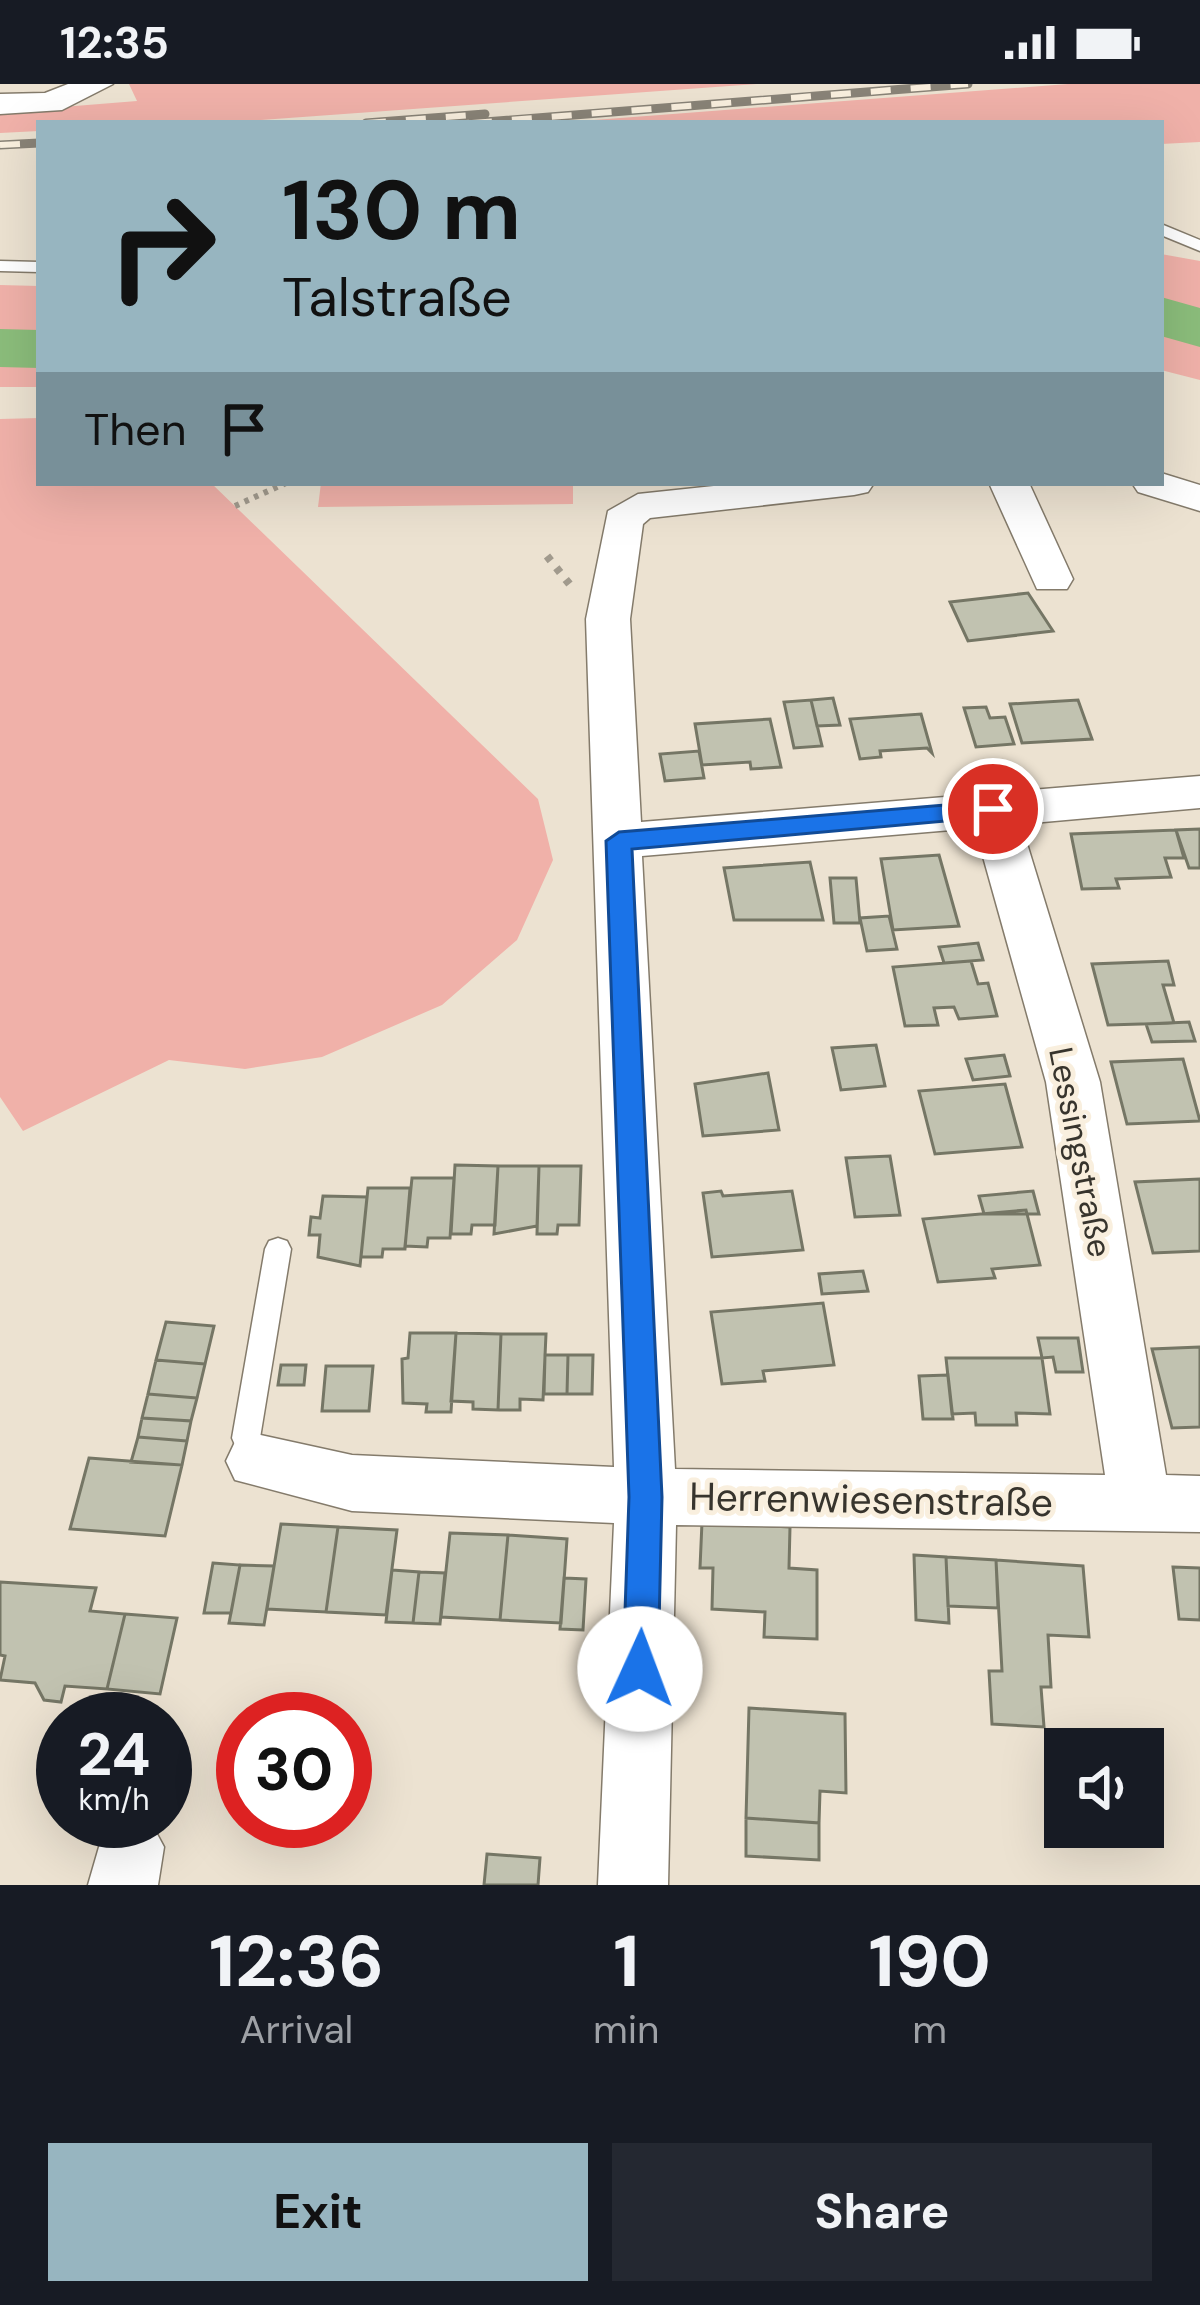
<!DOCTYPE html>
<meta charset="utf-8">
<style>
body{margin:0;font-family:"DM Sans",sans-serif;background:#242831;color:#f1f3f6;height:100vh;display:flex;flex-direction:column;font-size:45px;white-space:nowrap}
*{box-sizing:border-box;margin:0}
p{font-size:39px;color:#9ea1a6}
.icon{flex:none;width:66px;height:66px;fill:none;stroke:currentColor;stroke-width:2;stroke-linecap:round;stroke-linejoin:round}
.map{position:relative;height:1801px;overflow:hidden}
.side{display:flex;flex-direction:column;background:#171b24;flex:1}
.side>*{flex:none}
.hud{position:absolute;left:36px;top:36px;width:1128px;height:366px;border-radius:0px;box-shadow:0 12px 48px #0002;background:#97b5c0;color:#111;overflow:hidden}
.fabs{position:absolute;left:1044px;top:1644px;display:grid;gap:24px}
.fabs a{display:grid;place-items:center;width:120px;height:120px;border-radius:0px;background:#171b24;box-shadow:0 12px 48px #0002;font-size:60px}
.speed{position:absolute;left:36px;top:1608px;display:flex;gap:24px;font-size:60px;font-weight:700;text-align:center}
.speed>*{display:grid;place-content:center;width:156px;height:156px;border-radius:50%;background:#171b24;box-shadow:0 12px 48px #0002;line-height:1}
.speed small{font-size:30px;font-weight:400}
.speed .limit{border:18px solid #d22;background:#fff;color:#111}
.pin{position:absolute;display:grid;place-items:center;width:102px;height:102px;color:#fff;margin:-51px;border:6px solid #fff;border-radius:50%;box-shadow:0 3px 12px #0007}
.me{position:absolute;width:132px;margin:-66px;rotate:2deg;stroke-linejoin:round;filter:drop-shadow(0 0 9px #0008)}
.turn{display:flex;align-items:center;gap:42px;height:252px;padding:0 48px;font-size:54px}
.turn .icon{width:156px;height:156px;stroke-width:2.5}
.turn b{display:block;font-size:84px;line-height:102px}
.then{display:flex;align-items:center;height:114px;padding:0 48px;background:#0003;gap:24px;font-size:45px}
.eta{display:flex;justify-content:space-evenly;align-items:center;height:204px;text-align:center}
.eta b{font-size:72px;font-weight:700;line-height:84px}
.primary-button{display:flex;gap:24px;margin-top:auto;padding:24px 48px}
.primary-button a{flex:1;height:138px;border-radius:0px;background:#97b5c0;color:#111;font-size:48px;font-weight:700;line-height:138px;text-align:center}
.primary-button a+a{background:#242831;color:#f1f3f6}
.status{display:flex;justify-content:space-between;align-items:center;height:84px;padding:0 60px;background:#171b24;direction:ltr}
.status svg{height:33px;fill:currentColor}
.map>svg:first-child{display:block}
.green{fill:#f0b1a9}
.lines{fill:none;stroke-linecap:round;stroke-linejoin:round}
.river{fill:#8bbd7b;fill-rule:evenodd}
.building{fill:#c1c2b0;stroke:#757665;stroke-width:3}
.service-casing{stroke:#847b6b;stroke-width:3}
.minor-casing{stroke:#847b6b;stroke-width:3}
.path-far1{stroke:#a19a8d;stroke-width:6;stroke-dasharray:4.5 6;stroke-linecap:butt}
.path{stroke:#a19a8d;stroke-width:8;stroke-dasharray:6 9;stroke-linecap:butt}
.service{fill:#fff;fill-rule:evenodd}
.minor{fill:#fff;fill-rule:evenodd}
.rail-casing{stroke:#898377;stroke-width:9}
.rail{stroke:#f9efde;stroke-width:6;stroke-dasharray:20;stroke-linecap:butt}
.route{fill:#1a73e8;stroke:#114b97;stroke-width:3}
.labels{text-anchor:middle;stroke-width:10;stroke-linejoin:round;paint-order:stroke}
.street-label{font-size:33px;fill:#37342d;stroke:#f9efde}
.near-street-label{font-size:39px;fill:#37342d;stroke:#f9efde}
</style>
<div class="status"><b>12:35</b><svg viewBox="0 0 49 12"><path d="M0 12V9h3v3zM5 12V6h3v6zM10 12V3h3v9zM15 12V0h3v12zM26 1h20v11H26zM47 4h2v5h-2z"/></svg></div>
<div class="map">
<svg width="1200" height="1801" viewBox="0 0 1200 1801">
<rect width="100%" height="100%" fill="#ece2d1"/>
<path class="green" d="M129 0H757L220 39H39V47L0 49V28L137 17Z
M1068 0H1200V58L1161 60V39H555Z
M1161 170 1200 177V296L1161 286Z
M0 201 39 202V303H0Z
M39 334V399H211L538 715 553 776 517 856 442 921 322 973 245 985 169 976 23 1047 0 1013V335Z
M321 399H573V420L318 423Z"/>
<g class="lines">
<path class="river" d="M1161 213 1200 224V263L1161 252Z
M0 245 39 246V284L0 283Z"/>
</g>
<path class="building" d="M1028 509 1053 547 968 557 950 518Z
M833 614 840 641 817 642 811 616Z
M811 616 822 662 794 664 784 618Z
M1078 616 1092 655 1022 659 1010 620Z
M986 623 990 634 1005 633 1014 660 976 663 964 624Z
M921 630 932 669 927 664 880 667 881 673 860 675 850 635Z
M770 635 781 683 751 685 750 678 702 681 695 640Z
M699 667 704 694 665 697 660 670Z
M1200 745V784H1189L1176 746Z
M1176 746 1184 774H1165L1171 793 1116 795 1119 804 1082 805 1071 750Z
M939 771 959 842 893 846 881 775Z
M810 778 823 836H734L724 784Z
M830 794H856L860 839H834Z
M889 832 897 865 867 867 860 834Z
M978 859 983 876 944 879 939 863Z
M971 877 978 900 988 899 997 932 959 935 954 923 934 924 938 941 905 942 893 883Z
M1168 877 1174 901H1163L1174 939 1108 941 1092 880Z
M1189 938 1195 957 1152 958 1146 940Z
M876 961 885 1002 841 1006 832 964Z
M1004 971 1010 992 973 996 966 975Z
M1183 975 1200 1037 1127 1040 1111 978Z
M768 989 779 1046 703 1052 695 1000Z
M1005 1000 1022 1063 935 1070 919 1007Z
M890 1072 900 1131 855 1133 846 1074Z
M455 1081 498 1082 495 1141H472L471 1150H451Z
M498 1082H539L537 1142 494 1150Z
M539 1082H581L579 1141H558L557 1150H537Z
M412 1094H454L450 1154H428L427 1163 405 1162Z
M1200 1095V1167L1153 1169 1135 1098Z
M368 1104H410L405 1165H383L382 1173H361Z
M721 1107 723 1112 792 1107 803 1166 712 1173 703 1109Z
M1033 1107 1039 1130H984L979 1112Z
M323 1112 367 1113 360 1182 318 1173 320 1151H309L311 1133 320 1134Z
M1026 1126 1040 1181 992 1185 995 1194 938 1198 923 1135Z
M863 1187 868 1207 822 1210 819 1190Z
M823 1219 834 1281 763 1287 765 1297 722 1300 711 1228Z
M166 1238 214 1242 205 1280 156 1276Z
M410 1249H456L451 1328H426L427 1320 403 1319 402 1275 408 1274Z
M456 1249 501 1250 498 1326 473 1325V1318L451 1317Z
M501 1250H546L543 1316 520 1315V1326H498Z
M1038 1254H1078L1083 1288H1056L1053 1273 1042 1274Z
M1200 1263V1343L1172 1344 1152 1265Z
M545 1271H568L567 1310H544Z
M568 1271H593L592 1310H567Z
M946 1274H1042L1050 1330 1016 1329 1017 1341H976L975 1329 952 1330Z
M156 1276 205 1280 197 1314 148 1310Z
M281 1281H306L304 1301H278Z
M326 1282H373L369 1327H322Z
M948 1291 953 1335H923L919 1292Z
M148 1310 197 1314 191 1337 142 1334Z
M142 1334 191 1337 187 1357 138 1353Z
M138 1353 187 1357 182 1381 131 1378Z
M89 1374 182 1381 165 1452 70 1445Z
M702 1438 790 1443 789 1484 817 1486V1555L764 1553 765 1528 712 1525 713 1484H700Z
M281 1440 338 1443 326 1528 267 1525Z
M338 1443 397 1446 386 1531 326 1528Z
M450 1449 508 1451 500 1536 441 1533Z
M508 1451 567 1455 561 1539 500 1536Z
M914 1471 946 1473 949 1539 916 1536Z
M946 1473 996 1476 998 1524 948 1522Z
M996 1476 1083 1482 1089 1553 1048 1551 1051 1603H1041L1044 1643 992 1640 989 1587H1002Z
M213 1479 240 1481 231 1529H204Z
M240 1481 274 1482 264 1541 229 1539Z
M1173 1483 1200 1484V1536L1179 1535Z
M392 1486 419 1488 413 1539 386 1538Z
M419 1488 445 1489 440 1540 413 1539Z
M564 1494 586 1495 583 1546 560 1545Z
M0 1498 96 1504 90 1527 125 1530 107 1605 65 1602 61 1618 44 1616 35 1599 0 1596 5 1572 0 1571Z
M125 1530 177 1534 160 1610 107 1605Z
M749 1624 845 1630 846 1709 820 1707 819 1739 746 1734Z
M746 1734 819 1739V1776L746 1772Z
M487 1770 540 1774 538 1801H484Z"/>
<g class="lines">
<g class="service-casing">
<path id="service" d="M1161 140 1200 156V167L1161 151Z
M0 177 39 178V188L0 187Z
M278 1154 287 1157 291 1165 260 1354 270 1377 266 1386 256 1390 246 1386 232 1354 265 1165 269 1157Z"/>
</g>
<g class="minor-casing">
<path id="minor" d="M68 0H113L62 26 0 30V10L45 9Z
M1161 389 1200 401V427L1138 408 1132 399H1161Z
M742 399H874L868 408 854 411 650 434 643 440 630 535 641 738 1200 692V724L1021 740 1100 998 1166 1391 1200 1392V1448L676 1441 668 1801H598L614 1439 352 1427 235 1396 226 1377 235 1358 256 1350 352 1371 614 1383 586 535 608 427 638 410ZM975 744 1046 998 1105 1391 675 1385 642 772Z
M989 399H1029L1073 495 1067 505H1037Z
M150 1737 164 1763 158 1801H88L106 1739Z"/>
</g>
<path class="path-far1" d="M235 422 286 399"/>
<path class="path" d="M547 472 571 502"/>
<use href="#service" class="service"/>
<use href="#minor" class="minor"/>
<g class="rail-casing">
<path id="rail" d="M366 39 485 30
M472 39 968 0
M0 61 39 59"/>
</g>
<use href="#rail" class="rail"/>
</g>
<path class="route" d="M993 717 1002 719V732L632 765 662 1413 658 1585 653 1597 640 1602 628 1597 623 1585 629 1413 606 757 619 748Z"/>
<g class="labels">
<g class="street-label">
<text transform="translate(1081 1068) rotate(79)" y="12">Lessingstraße</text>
</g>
<g class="near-street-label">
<text transform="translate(871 1415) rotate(1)" y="14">Herrenwiesenstraße</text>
</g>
</g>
</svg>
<div class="fabs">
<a><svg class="icon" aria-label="sound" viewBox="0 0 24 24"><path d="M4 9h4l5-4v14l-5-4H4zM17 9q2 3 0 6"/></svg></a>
</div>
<div class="speed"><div>24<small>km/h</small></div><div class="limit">30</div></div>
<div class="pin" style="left:993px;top:725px;background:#d93025"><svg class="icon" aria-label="arrive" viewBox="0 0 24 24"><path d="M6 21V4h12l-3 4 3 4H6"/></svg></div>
<svg class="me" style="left:640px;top:1585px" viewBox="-20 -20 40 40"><circle r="19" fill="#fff"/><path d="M0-13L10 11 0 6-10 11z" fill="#1a73e8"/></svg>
<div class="hud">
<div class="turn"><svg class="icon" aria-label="right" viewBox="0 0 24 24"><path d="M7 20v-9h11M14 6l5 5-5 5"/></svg><div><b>130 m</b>Talstraße</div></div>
<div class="then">Then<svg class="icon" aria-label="arrive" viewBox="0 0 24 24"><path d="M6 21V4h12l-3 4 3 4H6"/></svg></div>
</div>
</div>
<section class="side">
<div class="eta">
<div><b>12:36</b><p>Arrival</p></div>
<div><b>1</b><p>min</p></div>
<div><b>190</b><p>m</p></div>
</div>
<div class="primary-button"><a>Exit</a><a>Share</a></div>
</section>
